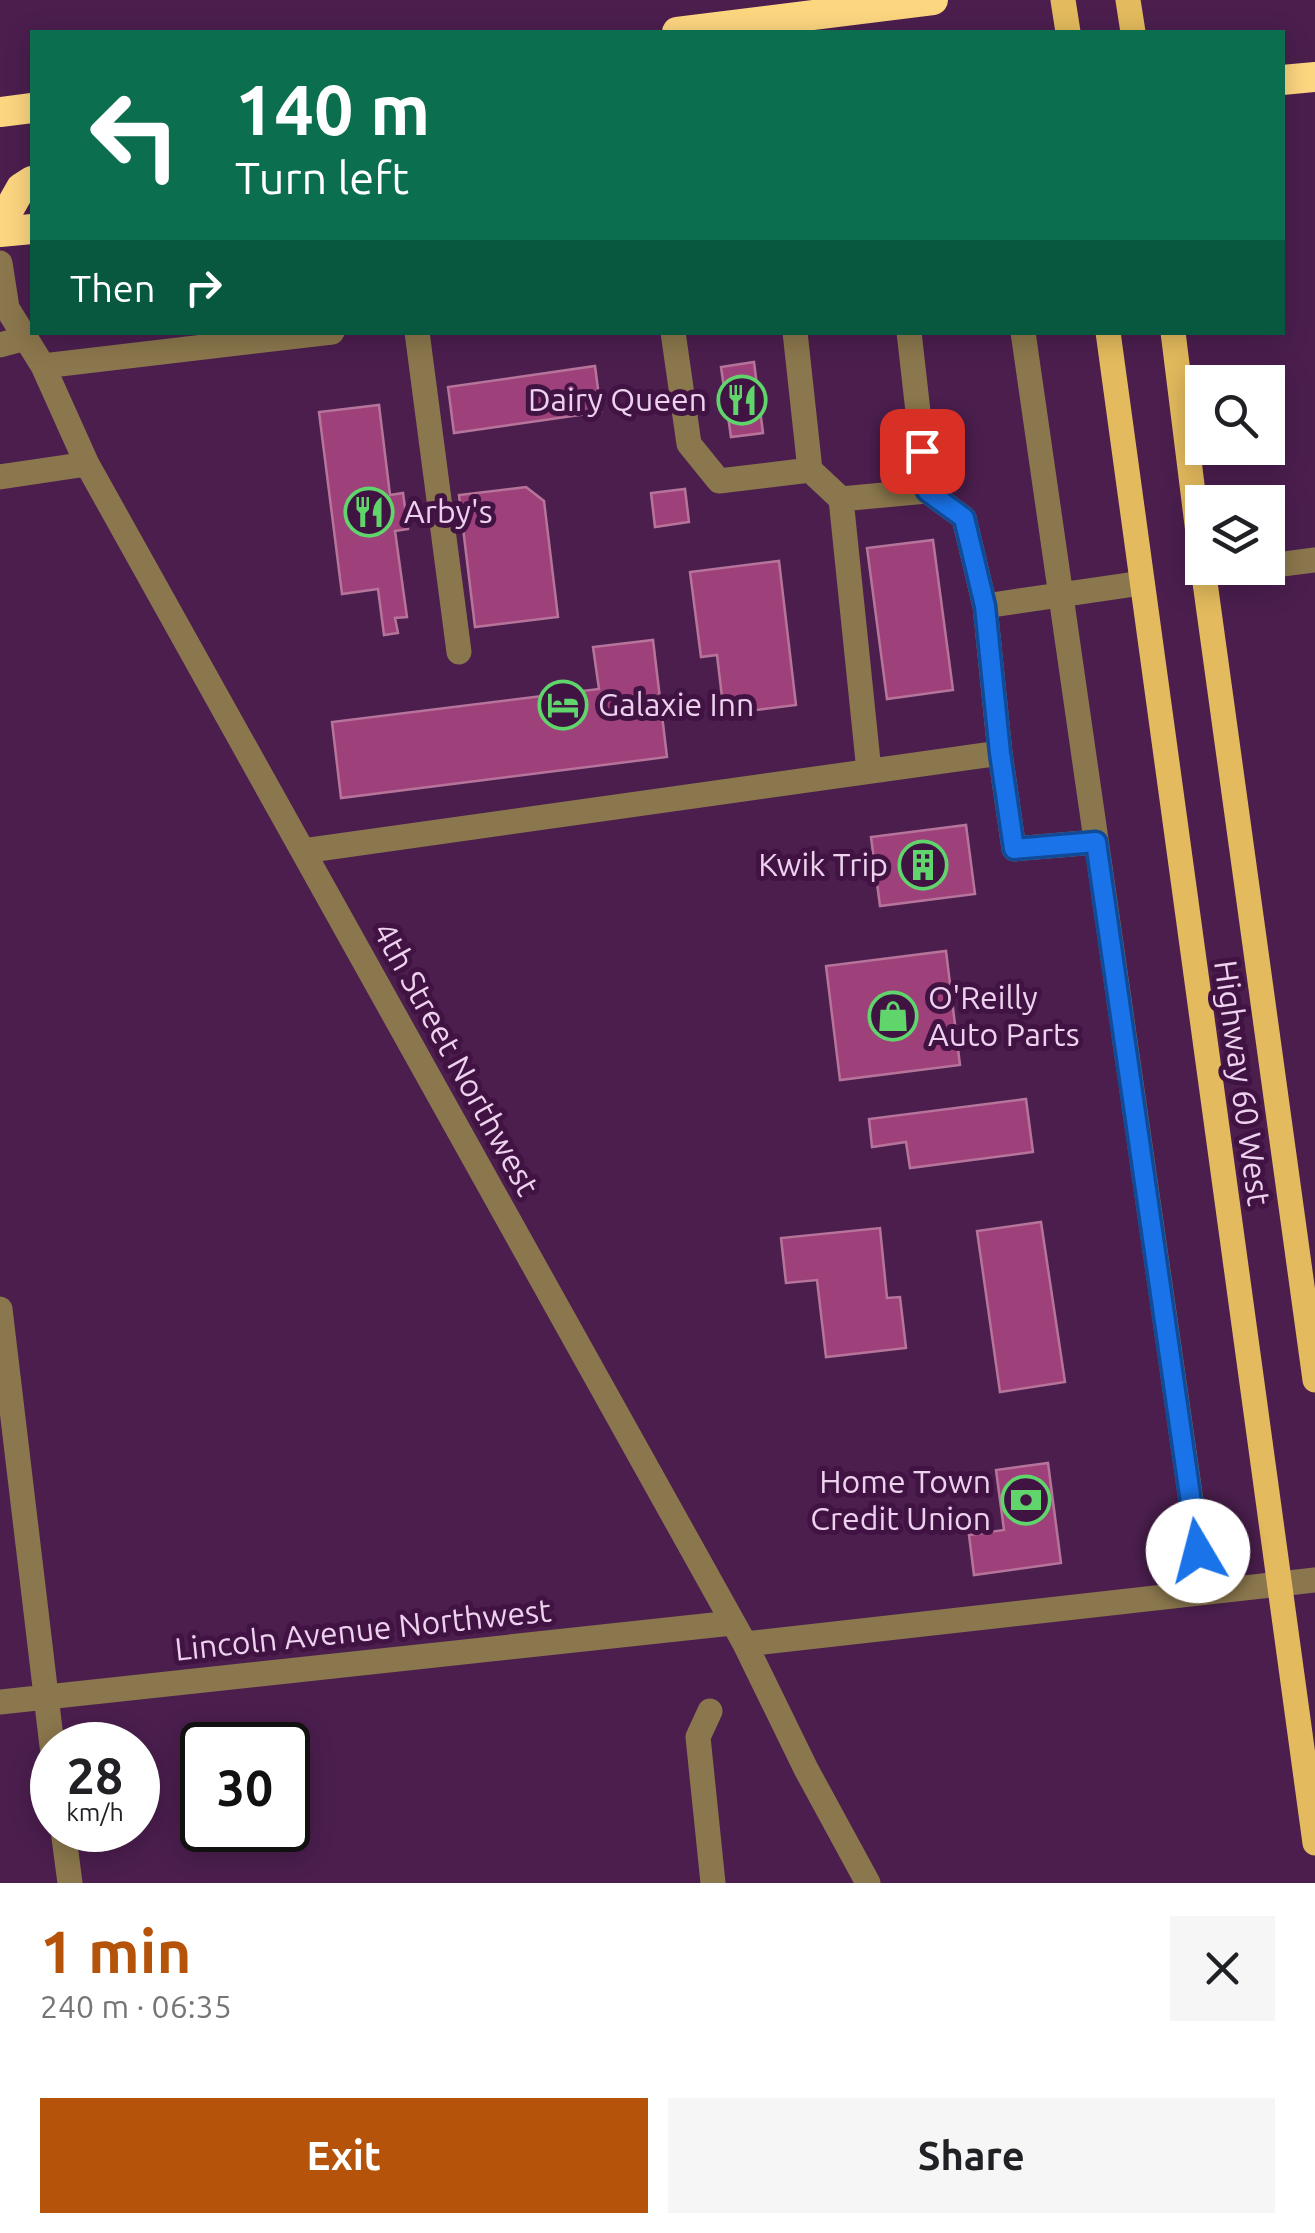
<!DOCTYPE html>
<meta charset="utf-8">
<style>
body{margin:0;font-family:Ubuntu,sans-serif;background:#f6f6f6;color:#202124;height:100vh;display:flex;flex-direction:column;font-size:38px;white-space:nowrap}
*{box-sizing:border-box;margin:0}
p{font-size:32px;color:#757577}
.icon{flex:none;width:55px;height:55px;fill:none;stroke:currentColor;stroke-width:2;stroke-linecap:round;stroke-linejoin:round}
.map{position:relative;height:1883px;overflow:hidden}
.panel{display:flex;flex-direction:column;background:#fff;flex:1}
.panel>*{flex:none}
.hud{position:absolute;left:30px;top:30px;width:1255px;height:305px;border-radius:0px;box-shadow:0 5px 25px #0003;background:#0b6e4f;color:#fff;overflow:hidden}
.controls{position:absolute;left:1185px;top:365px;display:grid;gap:20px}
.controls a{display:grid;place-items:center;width:100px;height:100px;border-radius:0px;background:#fff;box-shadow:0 5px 25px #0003;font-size:50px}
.speed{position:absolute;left:30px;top:1722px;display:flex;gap:20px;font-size:50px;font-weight:700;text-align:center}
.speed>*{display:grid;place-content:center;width:130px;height:130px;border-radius:50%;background:#fff;box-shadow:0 5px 25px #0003;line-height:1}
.speed small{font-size:25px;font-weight:400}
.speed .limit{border:5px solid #111;border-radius:15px;background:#fff;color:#111}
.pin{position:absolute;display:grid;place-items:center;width:85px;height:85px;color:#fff;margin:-42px;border-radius:20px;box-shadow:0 5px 15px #0006}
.me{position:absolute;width:110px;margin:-55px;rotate:352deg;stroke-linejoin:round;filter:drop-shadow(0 0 8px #0008)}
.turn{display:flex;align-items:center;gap:35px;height:210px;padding:0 40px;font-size:45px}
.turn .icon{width:130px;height:130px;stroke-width:2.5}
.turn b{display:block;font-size:70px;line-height:85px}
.then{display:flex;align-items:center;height:95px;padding:0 40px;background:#0003;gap:20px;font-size:38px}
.round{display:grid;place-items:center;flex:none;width:105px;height:105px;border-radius:0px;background:#f6f6f6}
.overview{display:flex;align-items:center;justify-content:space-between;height:170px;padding:0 40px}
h1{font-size:60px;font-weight:700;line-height:75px;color:#b45309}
.action{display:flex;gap:20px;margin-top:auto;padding:20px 40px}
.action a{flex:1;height:115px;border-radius:0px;background:#b45309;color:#fff;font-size:40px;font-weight:700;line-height:115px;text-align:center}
.action a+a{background:#f6f6f6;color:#202124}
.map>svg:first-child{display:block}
.building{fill:#9e4079;stroke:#b7749a;stroke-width:2.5}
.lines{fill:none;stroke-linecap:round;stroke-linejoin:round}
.minor{stroke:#8b774d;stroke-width:25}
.major{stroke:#e3ba5d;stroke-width:25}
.highway{stroke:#fdd680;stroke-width:30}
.route-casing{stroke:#114b97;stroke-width:25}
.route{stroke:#1a73e8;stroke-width:18}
.labels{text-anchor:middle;stroke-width:10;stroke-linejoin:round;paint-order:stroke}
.poi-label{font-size:32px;fill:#edd1ee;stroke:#401343;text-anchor:end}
.street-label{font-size:32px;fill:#edd1ee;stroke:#401343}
</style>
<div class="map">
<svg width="1315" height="1883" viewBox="0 0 1315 1883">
<rect width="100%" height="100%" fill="#4b1e4e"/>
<path class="building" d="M754 362 763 433 731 437 721 367Z
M595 366 601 412 454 433 448 387Z
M379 405 390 495 403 493 408 529 395 531 407 617 395 618 398 633 384 635 378 589 342 594 319 412Z
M526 487 544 501 558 617 475 627 459 495Z
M685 489 689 522 655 527 651 493Z
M933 540 953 690 887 699 867 548Z
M779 561 796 705 724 714 717 655 701 657 690 572Z
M653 640 667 757 341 798 332 722 599 689 593 647Z
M966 825 975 894 880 906 871 837Z
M946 951 960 1065 840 1080 826 966Z
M1026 1099 1033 1152 910 1168 906 1142 872 1147 869 1119Z
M1041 1222 1065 1382 1000 1392 977 1231Z
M880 1228 887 1298 900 1297 906 1348 826 1357 817 1280 786 1283 781 1238Z
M1048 1463 1061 1563 974 1575 969 1535 1004 1530 996 1470Z"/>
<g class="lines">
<path class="minor" d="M0 263 7 308 43 366 87 464 745 1644 806 1769 868 1883
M417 332 459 652
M673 332 689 444 719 481 810 470 841 499 927 491
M795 332 810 470
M909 332 927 491 964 518 985 606 1000 753 1014 849 1096 842
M1023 332 1204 1591
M0 345 26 338
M43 366 332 332
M0 477 87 464
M841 499 869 771
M1268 566 1315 560
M1204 573 1252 568
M985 606 1142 583
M303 851 1000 753
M0 1309 52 1746
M745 1644 1315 1580
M0 1702 732 1623
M710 1711 698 1737 713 1883
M63 1830 70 1883"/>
<path class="major" d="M1063 0 1068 32
M1128 0 1133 32
M1108 332 1315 1843
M1173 332 1202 565
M1203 568 1315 1380"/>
<path class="highway" d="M677 32 933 0
M1282 80 1315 77
M0 112 32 108
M0 225 21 188 32 181
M0 232 32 229"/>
</g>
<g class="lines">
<g class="route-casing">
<path id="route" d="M922 451 927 491 964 518 985 606 1000 753 1014 849 1096 842 1198 1551"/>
</g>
<use href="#route" class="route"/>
</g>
<defs>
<g id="restaurant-ring" transform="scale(2.5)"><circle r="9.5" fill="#401343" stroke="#5fd56b" stroke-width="1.5"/><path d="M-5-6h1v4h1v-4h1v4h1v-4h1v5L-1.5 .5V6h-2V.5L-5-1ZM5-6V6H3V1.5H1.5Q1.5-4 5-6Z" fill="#5fd56b"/></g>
<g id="hotel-ring" transform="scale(2.5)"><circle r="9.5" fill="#401343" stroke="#5fd56b" stroke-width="1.5"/><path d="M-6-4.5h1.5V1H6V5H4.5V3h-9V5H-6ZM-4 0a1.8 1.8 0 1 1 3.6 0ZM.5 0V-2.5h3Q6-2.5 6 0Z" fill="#5fd56b"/></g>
<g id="building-ring" transform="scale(2.5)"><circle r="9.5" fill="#401343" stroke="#5fd56b" stroke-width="1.5"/><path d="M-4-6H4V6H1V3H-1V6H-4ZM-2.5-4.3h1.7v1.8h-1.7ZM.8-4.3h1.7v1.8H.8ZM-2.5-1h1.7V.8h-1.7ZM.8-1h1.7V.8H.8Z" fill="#5fd56b"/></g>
<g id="shop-ring" transform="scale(2.5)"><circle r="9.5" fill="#401343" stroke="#5fd56b" stroke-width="1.5"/><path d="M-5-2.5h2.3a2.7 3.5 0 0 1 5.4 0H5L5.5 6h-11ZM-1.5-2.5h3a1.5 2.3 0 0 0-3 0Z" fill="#5fd56b"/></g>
<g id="bank-ring" transform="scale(2.5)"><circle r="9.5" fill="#401343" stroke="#5fd56b" stroke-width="1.5"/><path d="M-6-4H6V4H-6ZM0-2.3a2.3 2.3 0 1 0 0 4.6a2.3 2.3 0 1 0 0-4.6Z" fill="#5fd56b"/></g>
</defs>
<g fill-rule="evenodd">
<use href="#restaurant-ring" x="742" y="400"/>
<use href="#restaurant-ring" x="369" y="512"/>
<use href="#hotel-ring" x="563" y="705"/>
<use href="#building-ring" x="923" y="865"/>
<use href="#shop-ring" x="893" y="1016"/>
<use href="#bank-ring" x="1026" y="1500"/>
</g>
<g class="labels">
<g class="poi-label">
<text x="707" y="411">Dairy Queen</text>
<text x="404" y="523" text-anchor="start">Arby's</text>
<text x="598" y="716" text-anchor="start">Galaxie Inn</text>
<text x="888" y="876">Kwik Trip</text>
<text x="928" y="1009" text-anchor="start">O'Reilly<tspan x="928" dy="37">Auto Parts</tspan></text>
<text x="991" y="1493">Home Town<tspan x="991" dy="37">Credit Union</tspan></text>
</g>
<g class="street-label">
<text transform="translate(456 1059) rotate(61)" y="11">4th Street Northwest</text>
<text transform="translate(1242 1083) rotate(82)" y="11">Highway 60 West</text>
<text transform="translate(363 1630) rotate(-6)" y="11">Lincoln Avenue Northwest</text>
</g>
</g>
</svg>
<div class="controls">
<a><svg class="icon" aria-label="search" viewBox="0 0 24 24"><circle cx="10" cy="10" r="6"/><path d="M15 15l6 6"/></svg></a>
<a><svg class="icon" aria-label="layers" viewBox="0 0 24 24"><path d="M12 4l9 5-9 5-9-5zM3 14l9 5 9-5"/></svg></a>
</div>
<div class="speed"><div>28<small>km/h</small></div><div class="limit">30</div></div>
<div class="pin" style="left:922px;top:451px;background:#d93025"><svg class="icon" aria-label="arrive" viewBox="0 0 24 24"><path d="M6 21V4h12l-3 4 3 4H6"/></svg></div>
<svg class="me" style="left:1198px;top:1551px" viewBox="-20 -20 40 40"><circle r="19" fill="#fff"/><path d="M0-13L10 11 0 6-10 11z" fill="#1a73e8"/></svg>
<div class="hud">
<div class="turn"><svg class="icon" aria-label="left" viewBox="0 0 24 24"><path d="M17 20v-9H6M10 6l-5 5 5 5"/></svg><div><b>140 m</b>Turn left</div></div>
<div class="then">Then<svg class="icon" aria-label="right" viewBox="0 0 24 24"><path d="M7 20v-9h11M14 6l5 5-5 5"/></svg></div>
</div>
</div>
<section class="panel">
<div class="overview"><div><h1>1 min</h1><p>240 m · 06:35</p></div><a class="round"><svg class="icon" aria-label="close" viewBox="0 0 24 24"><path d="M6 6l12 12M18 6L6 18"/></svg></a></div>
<div class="action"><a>Exit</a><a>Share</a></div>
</section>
